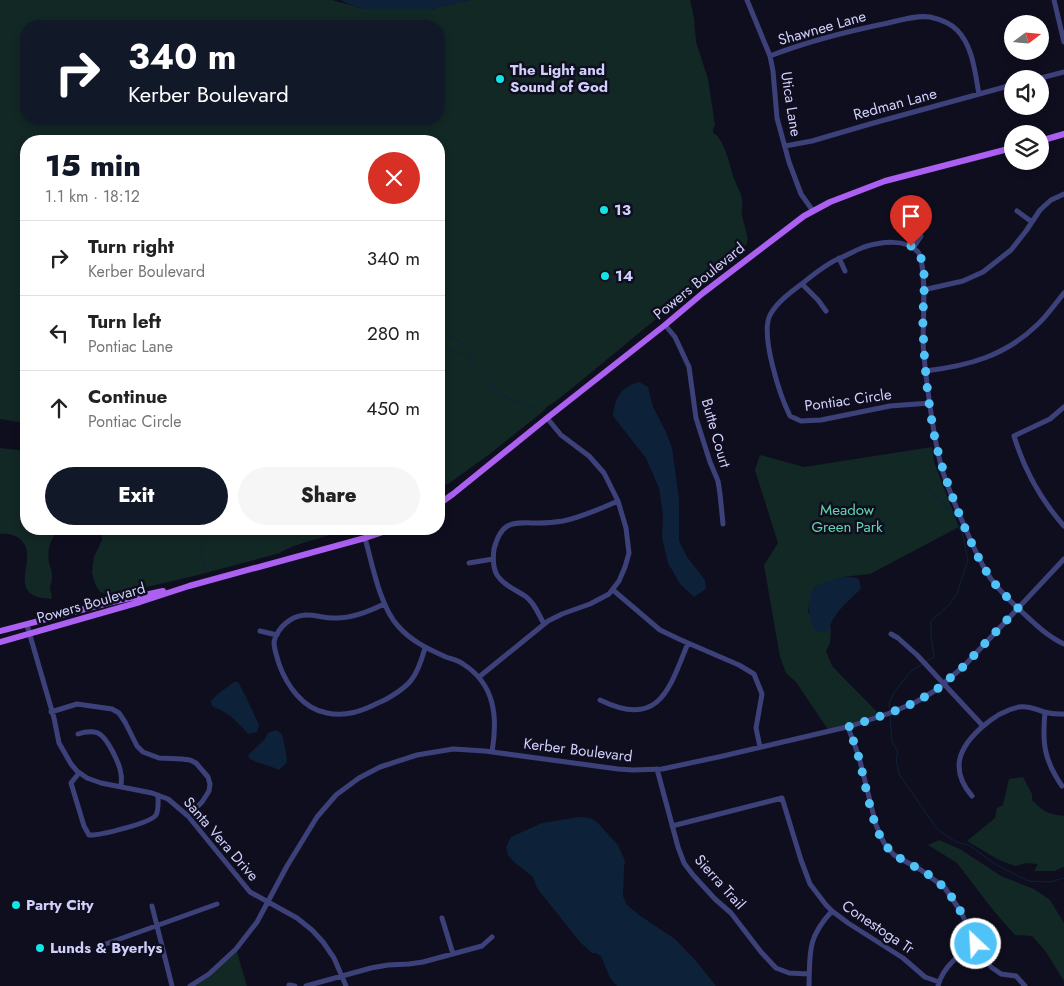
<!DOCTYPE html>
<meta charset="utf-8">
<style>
body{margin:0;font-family:Jost,sans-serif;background:#f6f6f6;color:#222;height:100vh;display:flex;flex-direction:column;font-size:19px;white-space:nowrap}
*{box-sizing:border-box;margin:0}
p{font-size:16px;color:#767676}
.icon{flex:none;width:28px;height:28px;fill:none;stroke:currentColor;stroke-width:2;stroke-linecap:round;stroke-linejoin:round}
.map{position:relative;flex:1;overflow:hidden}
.sheet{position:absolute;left:20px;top:135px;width:425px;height:400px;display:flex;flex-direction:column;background:#fff;border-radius:20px;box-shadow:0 2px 8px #0003}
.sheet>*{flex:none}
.hud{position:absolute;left:20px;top:20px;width:425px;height:105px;border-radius:20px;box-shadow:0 2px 8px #0003;background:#111827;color:#fff;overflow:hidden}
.needle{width:32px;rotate:74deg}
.controls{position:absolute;left:1004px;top:15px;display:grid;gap:10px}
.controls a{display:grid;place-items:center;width:45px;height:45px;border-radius:50%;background:#fff;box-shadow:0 2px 8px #0003;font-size:25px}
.pin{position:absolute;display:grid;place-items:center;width:42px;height:42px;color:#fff;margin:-51px -21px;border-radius:50% 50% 50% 0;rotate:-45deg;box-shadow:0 0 5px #0007}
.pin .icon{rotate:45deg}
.me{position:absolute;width:55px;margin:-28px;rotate:335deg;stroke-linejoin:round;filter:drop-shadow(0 0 4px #0008)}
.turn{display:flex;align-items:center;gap:18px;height:105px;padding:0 25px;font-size:22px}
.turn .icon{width:65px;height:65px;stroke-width:2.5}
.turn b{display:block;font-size:35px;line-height:42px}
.round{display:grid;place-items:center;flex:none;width:52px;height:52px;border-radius:26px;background:#f6f6f6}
.summary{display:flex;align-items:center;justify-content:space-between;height:85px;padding:0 25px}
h1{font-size:30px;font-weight:800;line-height:38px;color:#111827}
.button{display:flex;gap:10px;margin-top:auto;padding:10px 25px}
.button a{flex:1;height:58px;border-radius:30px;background:#111827;color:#fff;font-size:20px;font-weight:800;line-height:58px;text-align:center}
.button a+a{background:#f6f6f6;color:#222}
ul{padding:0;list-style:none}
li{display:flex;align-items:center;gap:15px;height:75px;padding:0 25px;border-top:1px solid #e0e0e0}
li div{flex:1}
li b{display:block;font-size:19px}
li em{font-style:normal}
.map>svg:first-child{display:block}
.green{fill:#122825;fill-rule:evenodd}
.water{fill:#0d2239}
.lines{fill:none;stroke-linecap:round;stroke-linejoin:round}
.stream{stroke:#0d2239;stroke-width:1}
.minor{stroke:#3d417a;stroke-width:5}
.major{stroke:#ac60f2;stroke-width:6}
.route{stroke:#4fc3f7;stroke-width:9;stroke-dasharray:0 16.2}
.poi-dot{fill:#12e5e3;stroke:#0f0e1f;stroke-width:2}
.labels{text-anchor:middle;stroke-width:5;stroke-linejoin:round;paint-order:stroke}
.street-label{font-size:15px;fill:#d0d0fb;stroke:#0f0e1f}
.poi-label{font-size:15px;font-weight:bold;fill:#d0d0fb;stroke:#0f0e1f;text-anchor:start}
.park-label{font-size:15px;fill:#62d5ac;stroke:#0f0e1f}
</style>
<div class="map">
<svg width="1064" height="986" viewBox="0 0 1064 986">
<rect width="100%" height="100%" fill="#0f0e1f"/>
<path class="green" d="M0 0H332L365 9H431L470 0H690L694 18 696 42 708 79 715 125 713 129V133C725 138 730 169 735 181 737 187 741 192 742 199 743 204 741 209 742 214 743 224 749 234 747 244L582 380 556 401 548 406 541 413 487 456 448 484 445 485 441 483 439 484V141H26V423L0 419ZM26 26H439V119H26Z
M932 447 934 462 959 527 870 574 842 577 814 588 811 595 808 612 823 632 831 629 830 643 826 651 832 666 881 716 829 731 796 682 786 673 780 657 764 565 778 543 755 470 760 455 804 467Z
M0 448 26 451V529H59C50 539 47 550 49 563 50 567 52 571 52 575 53 585 47 584 52 595L51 599C45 598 36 598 31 594 14 580 39 555 19 538 13 534 7 533 0 534Z
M101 529H333L337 533C324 537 288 546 280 553L198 575 125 592 107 594 100 592 95 584 92 572 94 557 102 540Z
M1023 777 1032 794V800C1044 812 1048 814 1064 816V867L1054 871H1034L1038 864 1026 863 1015 866 999 860 967 841 995 818 997 808 1003 805 1009 779Z
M939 840 960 849 1001 876 1034 889 1050 900 1064 923V981L1046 952 1032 936 1015 935 993 910 957 863 928 845Z
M236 949 247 986H188L209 974Z"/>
<path class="water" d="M341 0H470L431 9H365L351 5Z
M639 382 648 387 653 407 666 432 672 448 679 500V541L687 557 705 580 706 589 694 597 680 584 668 563 662 537 663 515 659 488 646 458 613 416C615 397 621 387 639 382Z
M842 577H851L859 579 861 589C849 600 837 610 830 625L831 629 823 632 816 631C809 621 808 614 810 601 810 597 810 593 813 590 819 583 833 580 842 577Z
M234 682H238L246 697 259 725 257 732 248 734C235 719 230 714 212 706L211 701 218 694Z
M276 730 282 734 286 752 287 762 279 770C269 765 259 764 250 759L248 755 265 739 268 733Z
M579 817 590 818 597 822 618 845 625 861 624 867 623 896 627 905 639 915 675 939 696 961 716 986H617L610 978 601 956 596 953H592L580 942 537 888 533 877 514 862 508 855 506 847 511 837 542 823Z"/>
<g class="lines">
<path class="stream" d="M439 334C457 336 466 344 473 361
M439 349C471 348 475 370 494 388 506 399 521 404 536 409
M203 565C202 552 198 539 209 529
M926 662 934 657 931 635V621L949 605 957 594 968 560 963 536 954 517 943 503 927 486
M890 711 889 703 895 691 911 671 923 664
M890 715 892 741 898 752 896 759 899 774 937 829 956 842 969 845 995 864 1028 881 1050 882 1064 878"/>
<path class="minor" d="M747 0 770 56 773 71 777 118 789 162 801 194 813 211
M1054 0 1064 42
M770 56C808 41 849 31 888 23 901 20 916 15 930 17 939 19 950 23 957 30 973 46 975 73 979 94
M1037 79 1064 72
M785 146 812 141 870 124 1012 85
M1017 211 1032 222
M913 248 921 236
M839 258 845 271
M802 284 818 300 826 311
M923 290 963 281 983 272 1011 250 1026 231 1040 210 1051 200 1064 194
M665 325 675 337 689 367 696 418 710 462 718 481 720 494 723 524
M925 371C968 366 1005 356 1037 325 1047 316 1055 304 1064 293
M930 403 890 406 821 420 801 421 790 416C780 396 760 335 770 315 777 302 791 292 803 283 814 274 826 264 840 258 848 255 856 250 864 247 880 242 906 238 918 252 927 264 923 324 923 342 924 363 927 384 930 406 933 427 936 448 942 469 948 488 956 507 964 525 972 544 980 563 991 579 1000 591 1011 602 1022 612 1035 624 1048 637 1064 644
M1064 407 1050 419 1014 436C1024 469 1041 500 1064 526
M365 538C372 563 380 607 398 626 411 641 428 649 446 657 451 659 458 660 463 664 495 684 498 717 492 752
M469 563 493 559
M613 590 660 630 681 640 739 665 754 674 762 694 756 728 760 747
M384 604C370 611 354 618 337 618 318 619 304 608 286 623 281 627 275 635 274 642 274 649 277 657 279 664 287 686 303 709 327 713 346 717 362 711 378 703 388 699 406 688 412 679 419 670 422 658 425 648
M544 624C539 615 534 602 525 596 516 590 503 585 497 575 493 568 493 557 494 549 502 519 514 523 540 523 548 523 556 522 563 521 582 517 600 509 618 501
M27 625 54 718 59 743 71 764 77 771 87 778 101 783 152 793 168 799 188 816 250 892 297 918 312 930 323 942 334 958 346 986
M260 631 277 635
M891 634 898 638 917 655 983 726
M479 677 548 621 562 614 590 604 609 594 619 581 625 567 629 553 626 528 618 501 604 473 589 456 561 435 547 418
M600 700C659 729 669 690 688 643
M51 712 77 704 112 709 119 713 125 722 137 746 143 752 159 758 182 759 190 760 196 763 208 777 210 784 209 791 202 802 188 816
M1045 712C1042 743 1044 760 1062 786
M848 727 859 757 876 825 884 843 894 855 921 870 945 888 961 912 976 944 991 967 1001 974 1016 976 1025 986
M78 734C84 732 92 731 98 733 107 737 120 764 121 774 122 778 121 783 121 786
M657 769 678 847 684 863 693 875 715 899 731 913 761 952 776 968 789 973 809 974
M79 773 71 783 84 826 89 835C98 836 151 823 156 815 159 810 158 801 158 795
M972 796C964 787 959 778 959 765 960 740 996 711 1019 707 1030 705 1038 711 1049 713 1054 714 1059 714 1064 714
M672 826 782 798 801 860 810 884 826 905 832 911 848 923 903 958 925 977 939 982
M152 906 172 986
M442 918 453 954
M103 945 217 904
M289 985 295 986
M190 986 209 974 236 949 257 922 287 866 317 817 336 795 359 778 380 767 417 755 453 749 485 751 618 769 633 770 662 769 723 756 851 726 890 713 916 702 936 690 964 666 1064 559
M306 986 371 968 388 965 409 964 423 962 482 946 492 937
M809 986C810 952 807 938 832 911
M938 986C943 966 960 954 976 944"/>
<path class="major" d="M1040 141 1064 134
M439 504 453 494 547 418 665 325 703 293 804 216 830 202 885 181 1012 148
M0 631 112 602 163 591
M0 642 140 602 189 586 365 538 392 529"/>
</g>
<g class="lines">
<path class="route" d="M911 246C916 251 920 254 922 261 927 281 922 306 923 326 924 360 927 394 933 428 939 463 951 494 964 526 972 544 979 561 990 577 998 589 1008 598 1018 608L964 666 936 690 916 702 890 713 848 727C852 738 857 748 859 759 866 784 871 823 884 843 896 861 917 865 933 878 955 894 965 920 976 944"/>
</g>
<g class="poi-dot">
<circle cx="500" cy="79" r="5"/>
<circle cx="604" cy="210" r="5"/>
<circle cx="605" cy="276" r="5"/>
<circle cx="16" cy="905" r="5"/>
<circle cx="40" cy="948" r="5"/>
</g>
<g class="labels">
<g class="street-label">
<text transform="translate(822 28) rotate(-16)" y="5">Shawnee Lane</text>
<text transform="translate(791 104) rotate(81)" y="5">Utica Lane</text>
<text transform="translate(895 104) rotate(-15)" y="5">Redman Lane</text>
<text transform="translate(699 281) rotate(-39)" y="5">Powers Boulevard</text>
<text transform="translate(848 400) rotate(-8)" y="5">Pontiac Circle</text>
<text transform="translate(716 433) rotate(74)" y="5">Butte Court</text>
<text transform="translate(91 603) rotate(-16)" y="5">Powers Boulevard</text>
<text transform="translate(578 750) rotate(7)" y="5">Kerber Boulevard</text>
<text transform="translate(221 839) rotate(49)" y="5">Santa Vera Drive</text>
<text transform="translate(720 882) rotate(48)" y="5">Sierra Trail</text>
<text transform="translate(878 927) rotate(34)" y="5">Conestoga Tr</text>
</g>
<g class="poi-label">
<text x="510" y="75">The Light and<tspan x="510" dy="17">Sound of God</tspan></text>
<text x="614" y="215">13</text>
<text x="615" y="281">14</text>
<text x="26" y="910">Party City</text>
<text x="50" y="953">Lunds &amp; Byerlys</text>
</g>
<g class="park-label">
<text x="847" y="515">Meadow<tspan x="847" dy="17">Green Park</tspan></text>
</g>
</g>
</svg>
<div class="controls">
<a><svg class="needle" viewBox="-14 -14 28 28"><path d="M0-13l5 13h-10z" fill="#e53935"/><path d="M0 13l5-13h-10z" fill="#767676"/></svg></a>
<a><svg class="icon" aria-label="sound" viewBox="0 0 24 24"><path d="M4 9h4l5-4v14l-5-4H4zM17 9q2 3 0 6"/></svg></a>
<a><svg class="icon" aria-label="layers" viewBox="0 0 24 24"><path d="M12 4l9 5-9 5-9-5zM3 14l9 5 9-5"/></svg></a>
</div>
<div class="pin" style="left:911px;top:246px;background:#d93025"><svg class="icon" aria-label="arrive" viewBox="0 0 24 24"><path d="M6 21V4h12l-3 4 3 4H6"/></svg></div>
<svg class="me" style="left:976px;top:944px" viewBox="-20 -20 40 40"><circle r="17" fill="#4fc3f7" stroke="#fff" stroke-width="3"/><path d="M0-11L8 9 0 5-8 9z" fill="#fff"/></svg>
<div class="hud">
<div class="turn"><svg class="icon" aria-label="right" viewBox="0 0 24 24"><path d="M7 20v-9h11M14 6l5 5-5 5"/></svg><div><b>340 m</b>Kerber Boulevard</div></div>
</div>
<section class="sheet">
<div class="summary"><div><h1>15 min</h1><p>1.1 km · 18:12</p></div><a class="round" style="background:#d93025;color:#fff"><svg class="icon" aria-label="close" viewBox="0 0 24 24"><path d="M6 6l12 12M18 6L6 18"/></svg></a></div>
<ul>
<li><svg class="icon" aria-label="right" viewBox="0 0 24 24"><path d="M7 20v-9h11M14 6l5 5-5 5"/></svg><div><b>Turn right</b><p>Kerber Boulevard</p></div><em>340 m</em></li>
<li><svg class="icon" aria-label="left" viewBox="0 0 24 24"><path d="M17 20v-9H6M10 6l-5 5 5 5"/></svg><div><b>Turn left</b><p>Pontiac Lane</p></div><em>280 m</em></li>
<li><svg class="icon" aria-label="ahead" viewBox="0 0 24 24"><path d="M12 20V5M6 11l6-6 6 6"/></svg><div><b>Continue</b><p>Pontiac Circle</p></div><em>450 m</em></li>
</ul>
<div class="button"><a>Exit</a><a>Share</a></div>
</section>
</div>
